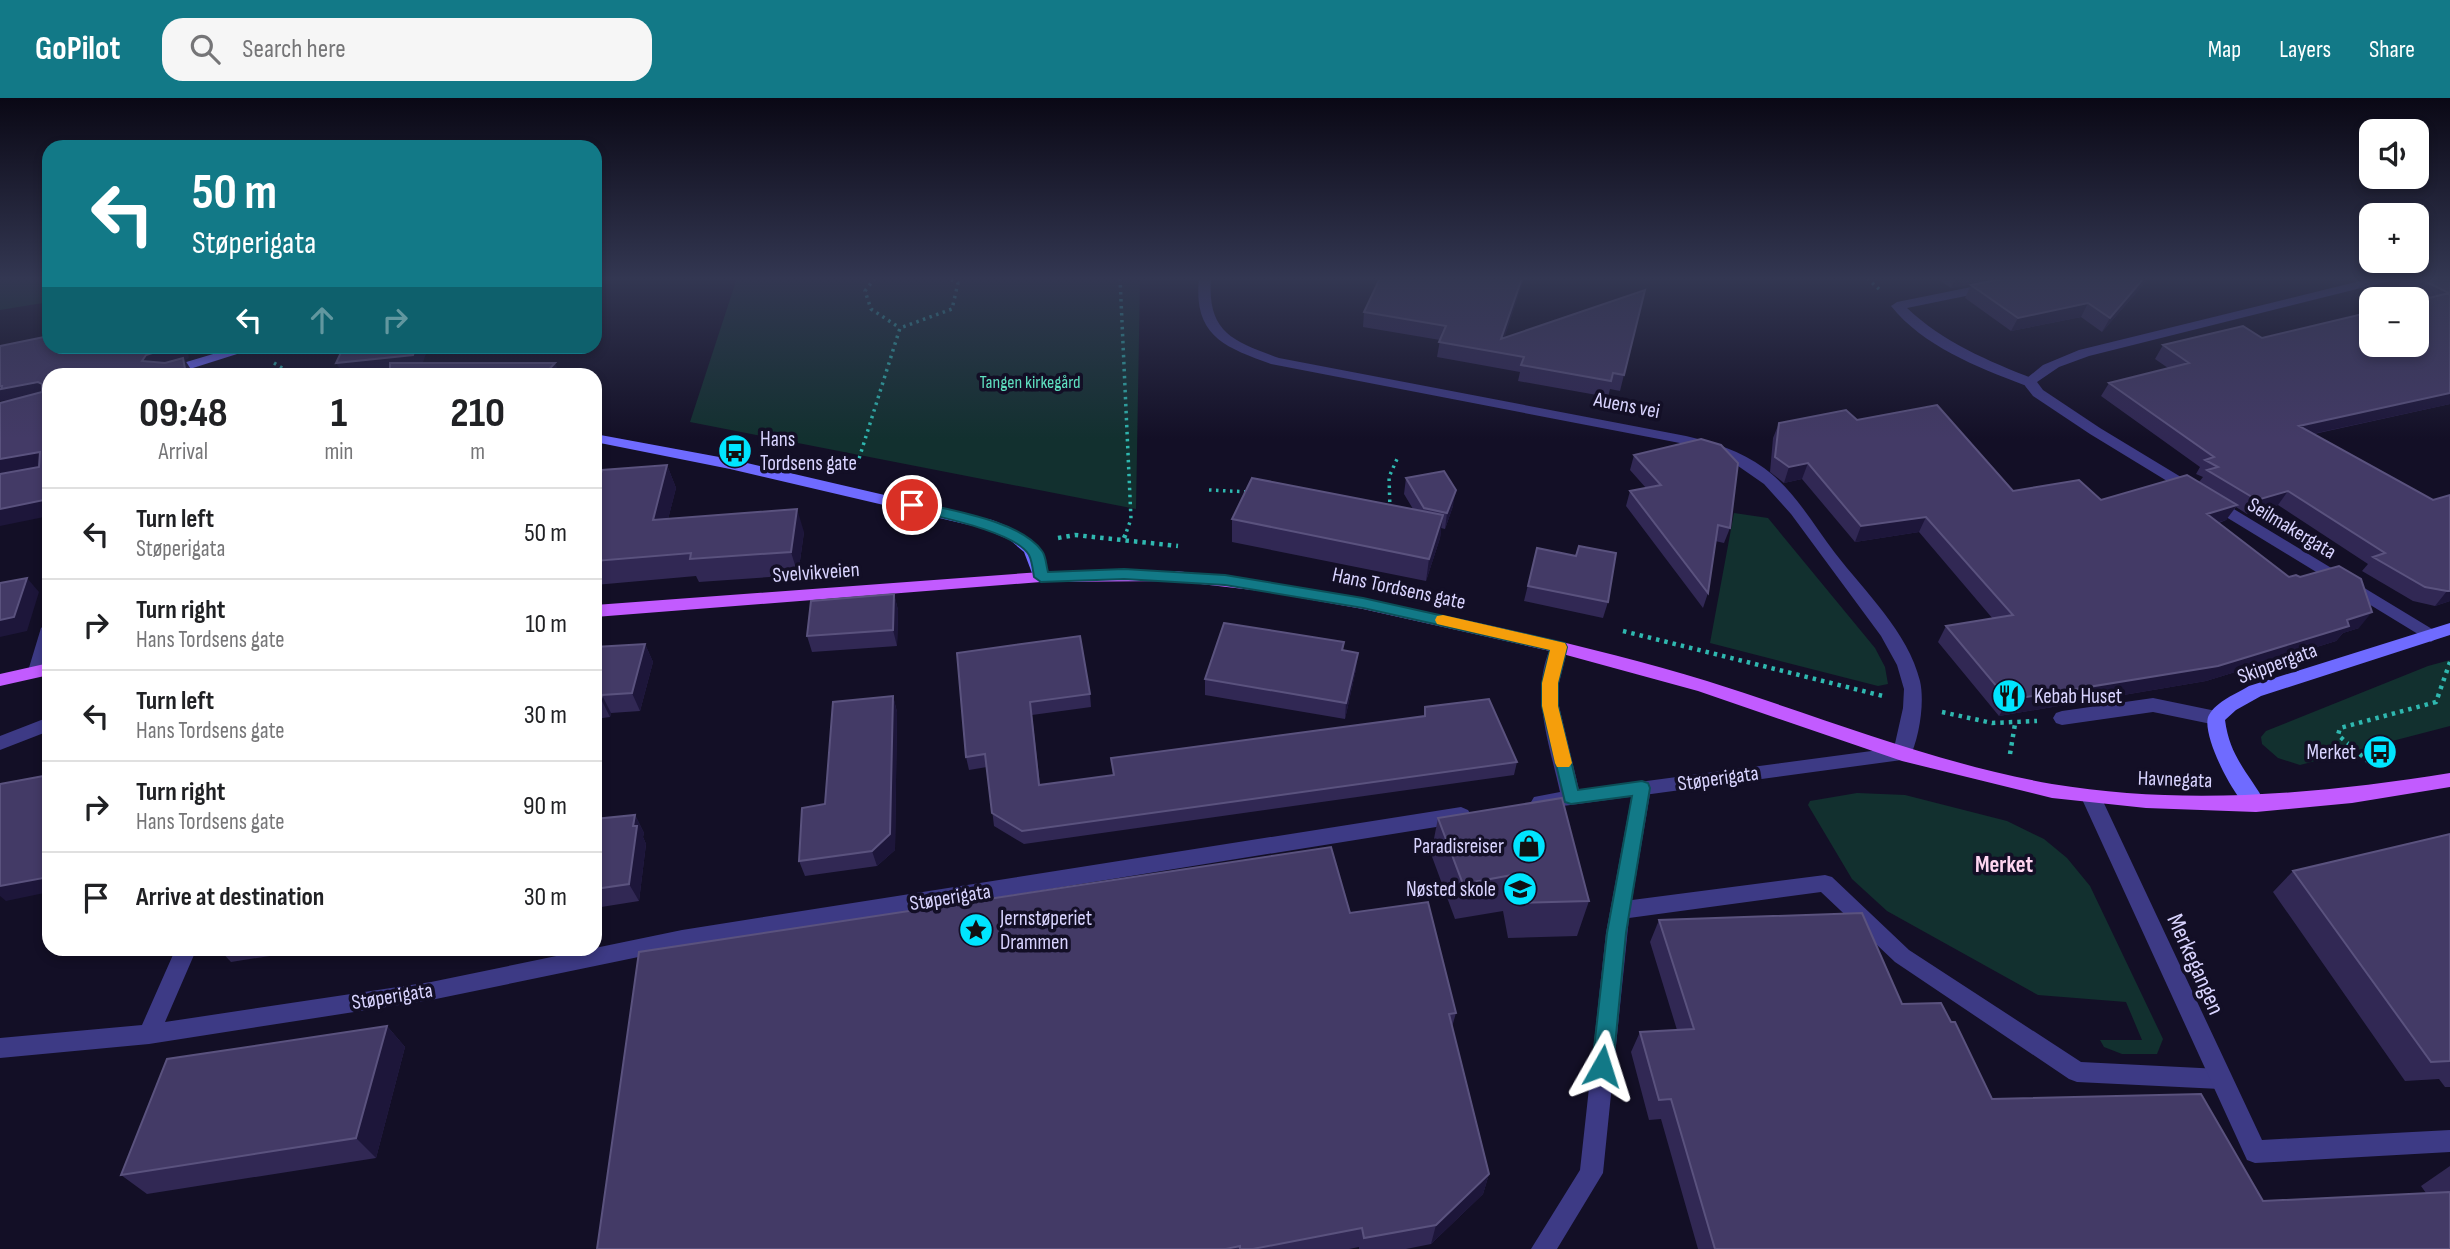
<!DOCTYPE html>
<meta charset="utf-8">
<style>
body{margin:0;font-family:"Sofia Sans Condensed",sans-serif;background:#f6f6f6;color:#202124;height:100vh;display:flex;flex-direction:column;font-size:26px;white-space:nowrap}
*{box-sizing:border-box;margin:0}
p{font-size:23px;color:#757577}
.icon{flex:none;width:38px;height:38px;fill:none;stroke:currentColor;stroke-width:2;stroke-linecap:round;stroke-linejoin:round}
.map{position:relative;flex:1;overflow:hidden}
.details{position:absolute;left:42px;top:270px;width:560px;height:588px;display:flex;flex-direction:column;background:#fff;border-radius:21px;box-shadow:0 4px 10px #0003}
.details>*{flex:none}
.top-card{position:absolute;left:42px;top:42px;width:560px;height:214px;border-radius:21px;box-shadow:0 4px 10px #0003;background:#127987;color:#fff;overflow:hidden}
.fabs{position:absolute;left:2359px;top:21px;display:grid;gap:14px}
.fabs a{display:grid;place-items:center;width:70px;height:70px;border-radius:14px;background:#fff;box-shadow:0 4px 10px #0003;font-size:35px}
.pin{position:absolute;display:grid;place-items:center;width:60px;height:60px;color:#fff;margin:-30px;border:4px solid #fff;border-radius:50%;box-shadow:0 2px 7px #0007}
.me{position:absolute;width:77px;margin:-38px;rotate:6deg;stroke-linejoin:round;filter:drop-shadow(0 0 5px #0008)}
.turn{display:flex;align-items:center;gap:24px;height:147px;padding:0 35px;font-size:32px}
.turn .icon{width:91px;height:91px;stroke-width:2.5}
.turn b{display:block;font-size:49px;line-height:60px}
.lanes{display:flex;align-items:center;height:66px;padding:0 35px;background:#0003;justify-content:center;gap:35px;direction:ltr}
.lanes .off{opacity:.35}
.eta{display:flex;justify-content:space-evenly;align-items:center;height:119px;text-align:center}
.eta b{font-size:42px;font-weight:700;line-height:49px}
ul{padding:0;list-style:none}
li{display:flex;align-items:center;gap:21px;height:91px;padding:0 35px;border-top:2px solid #e0e0e0}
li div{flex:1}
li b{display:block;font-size:26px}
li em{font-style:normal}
header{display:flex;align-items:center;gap:42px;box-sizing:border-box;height:98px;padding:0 35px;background:#127987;color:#fff}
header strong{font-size:33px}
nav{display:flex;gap:38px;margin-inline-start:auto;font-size:24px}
.search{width:490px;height:63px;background:#f6f6f6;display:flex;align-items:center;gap:18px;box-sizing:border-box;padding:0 24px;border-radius:21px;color:#757577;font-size:26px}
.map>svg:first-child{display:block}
.green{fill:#12302f}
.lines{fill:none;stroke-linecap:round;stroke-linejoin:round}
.path-far1{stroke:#2fb8b0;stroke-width:3.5;stroke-dasharray:2.5 4.5;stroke-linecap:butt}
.path{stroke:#2fb8b0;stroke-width:4.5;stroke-dasharray:3.5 5;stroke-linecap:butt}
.lane{fill:#3d3a85;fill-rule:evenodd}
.street{fill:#3d3a85;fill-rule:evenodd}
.secondary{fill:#6f6bff;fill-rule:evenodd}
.primary{fill:#c25bff;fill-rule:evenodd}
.wall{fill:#312854}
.shaded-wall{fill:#1d163a}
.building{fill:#433a66;stroke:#5a527e;stroke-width:2}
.route{fill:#127987;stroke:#0c4f58;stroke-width:2}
.slow{fill:#f59e0b}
.labels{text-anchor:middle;stroke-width:7;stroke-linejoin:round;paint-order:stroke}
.far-park-label{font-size:18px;fill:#5fe0c0;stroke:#130f26}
.street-label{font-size:21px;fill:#d9d4ff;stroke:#130f26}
.poi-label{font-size:21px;fill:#d9d4ff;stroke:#130f26;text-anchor:start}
.neighbourhood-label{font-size:23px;font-weight:bold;fill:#ffd6f0;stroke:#130f26}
.near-street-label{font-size:24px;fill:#d9d4ff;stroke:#130f26}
</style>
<header>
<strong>GoPilot</strong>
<div class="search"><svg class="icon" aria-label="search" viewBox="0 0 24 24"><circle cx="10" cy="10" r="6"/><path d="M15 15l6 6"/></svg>Search here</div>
<nav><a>Map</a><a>Layers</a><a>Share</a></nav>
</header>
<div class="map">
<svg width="2450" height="1151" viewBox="0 0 2450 1151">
<rect width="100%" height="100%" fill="#130f26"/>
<path class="green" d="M0 180H49V204L0 212Z
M737 180H1140L1136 411 690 324Z
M1734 415 1768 420 1875 550 1885 569 1888 586 1878 588 1710 545Z
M2450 562V628L2300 667 2278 660 2262 646 2261 639 2266 633 2428 568Z
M1857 695 1905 697 2007 723 2044 741 2067 760 2090 788 2163 941 2157 956H2122L2104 949 2100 942H2142L2126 904 2038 897 1887 813 1852 781 1808 707 1810 703Z"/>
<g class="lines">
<path class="path-far1" d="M875 180 865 193 871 211 900 230
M1120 180 1131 421 1126 435
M1867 180 1879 191
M274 265 292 276
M857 367 900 230 952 211 958 185 948 180
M1209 392 1250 394
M1390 411 1389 379 1397 361"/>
<path class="path" d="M1058 440 1075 437 1178 448
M1124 440 1127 433
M1623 533 1883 598
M1942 614 1992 625 2037 623
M2010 656 2015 626
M2369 664 2338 637 2340 630 2436 604 2450 564"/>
<path class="lane" d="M1991 185 1995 186V192L1907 210C1943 244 1988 263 2034 281V287H2024C1977 269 1923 248 1891 208L1897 204Z
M49 524V561L43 577H31L28 573 41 530Z
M2153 600 2216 613 2222 615 2225 620 2222 625 2216 627 2153 614 2062 627 2056 625 2053 620 2056 615 2062 613Z
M1642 683 1649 685 1651 690 1632 802 1825 777 1832 779 1909 852 2081 964 2220 971 2228 974 2231 981 2228 988 2220 991 2077 984 2069 981 1895 864 1821 794 1629 820 1603 1075 1557 1151H1531L1580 1072 1606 835 1633 690 1635 685Z"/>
<path class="street" d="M1199 180H1211C1207 235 1233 243 1279 260L1686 338C1713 344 1741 353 1764 370 1794 392 1813 426 1835 455 1865 494 1908 534 1920 583 1925 605 1919 641 1909 661L1541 711 1534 709 1531 704 1534 699 1560 694C1550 647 1528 591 1553 545L1559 543 1568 549 1559 585V608L1579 692 1894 650 1903 610 1904 591 1897 567 1881 538 1791 416 1764 386 1728 361 1685 346 1271 266C1223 249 1193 237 1199 180Z
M2372 180H2391L2389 183 2089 258 2059 269 2037 284 2043 292 2100 330 2437 534 2440 538 2431 544 2090 336 2033 298 2022 284 2043 267 2079 252Z
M49 619V633L0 652V638Z
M2091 692 2098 694 2101 699 2262 1042 2450 1032V1054L2255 1065 2247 1062 2081 699 2084 694Z
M1461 709 1468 712 1471 717 1468 722 1461 725 682 850 431 902 149 946 0 960V940L142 927 176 850H197L165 924 431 884 682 832Z"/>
<path class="secondary" d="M240 248H262L174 276H154L156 273Z
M595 336 730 361 992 422C1021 433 1044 445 1049 479L1047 483H1035L1024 454 1010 442 982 430 730 371 595 344Z
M2450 525V537L2261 598 2236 612 2225 622C2230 660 2249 675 2266 706L2263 711C2258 713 2257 714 2252 712 2236 706 2199 633 2209 617 2217 603 2236 596 2249 588Z"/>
<path class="primary" d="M1175 473C1278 483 1377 503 1478 525 1555 542 1632 560 1707 583 1821 619 1934 665 2052 686 2185 708 2318 696 2450 675V689L2352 705 2256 714 2146 710 2052 700 1902 663 1698 593 1559 555 1363 511 1261 493 1175 483 1041 484 595 519V507L1041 474Z
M49 565V577L0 588V576Z"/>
</g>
<path class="wall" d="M1524 180 1504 240 1645 192 1620 293 1610 291 1608 299 1518 283 1520 274 1437 259 1440 242 1363 229 1364 214Z
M1936 180H2004L1951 190Z
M2006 180H2149L2102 234 2081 219 2011 233 1965 200 1971 187Z
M2404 180H2450V306L2314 336 2433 402 2450 503 2435 508 2413 503 2362 473 2368 466 2278 407 2247 416 2236 409 2226 422 2219 425 2289 479 2359 530 2343 535 2336 543 2206 583 1999 618 1938 544 1946 528 1993 521 1919 434 1855 444 1802 381 1784 385 1770 374 1773 340 1779 325 1857 322 2013 393 2101 402 2199 384 2203 379 2196 376 2200 369 2101 298 2109 285 2168 270 2155 261 2163 247 2262 240 2425 201 2399 187Z
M1634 357 1730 430 1724 445 1715 443 1708 495 1703 510 1626 408 1630 393 1646 390 1630 372Z
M667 367 676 390 668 421 804 434 798 477 699 484 696 478 595 487V394Z
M1406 380 1453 408 1445 431 1441 430 1440 440 1426 483 1232 444V421L1413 411 1404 396Z
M1537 450 1608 504 1603 520 1524 503Z
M894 496 898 512 897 548 812 554 807 538Z
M1344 544 1343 552 1356 571 1345 621 1205 597V581Z
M645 546 653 564 640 613 611 615 610 619 595 621V549Z
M957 555 1090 596 1091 609 1032 617 1040 687 1113 677 1111 660 1424 618 1425 609 1517 664 1514 677 1024 746 994 728 987 669 969 672 966 659Z
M893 598 897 614 895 752 877 768 805 778 799 763 825 706Z
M635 717 644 735 643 739 646 746 639 803 595 810V721Z
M1438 720 1589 803 1577 838 1508 840 1503 813 1455 821 1431 756Z
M2450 736V989H2445L2439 981 2405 983 2273 794 2293 773Z
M1350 815 1456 915 1452 929 1489 1076 1483 1096 1431 1146 1406 1151H1359V1149L1349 1151H597Z
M1659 822 1902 906 1951 924 1992 1001 2263 1103 2426 1095 2421 1088 2450 1068V1151H1698L1661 1021 1649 1022 1631 954 1640 934 1677 932 1650 844Z
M218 850H320L231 864Z
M387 928 405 949 376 1060 147 1096 121 1077Z"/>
<path class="shaded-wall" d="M1522 180H1524L1499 256 1501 241Z
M1956 180H2004L1951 190Z
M2144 180H2149L2102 234 2110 220Z
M2088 205 2081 219 2011 233 2018 220Z
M175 248H187L189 260 185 262 192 273 193 276H186L155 270 142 263 146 257Z
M416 248H429L420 272 381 276H343L336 265Z
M555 265 560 276H545Z
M38 284 48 297 0 303V288Z
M2450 295V306L2289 341 2299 328Z
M40 354 49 368 0 376V361Z
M1808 365 1802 381 1784 385 1789 369Z
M667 367 676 390 662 445 653 422Z
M1456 392 1453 408 1445 431 1447 415Z
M2288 393 2278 407 2247 416 2257 402Z
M49 401V418L0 428V411Z
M2237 407 2226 422 2197 431 2207 416Z
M797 411 804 434 798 477 791 454Z
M1443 417 1440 440 1426 483 1429 461Z
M1926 419 1919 434 1855 444 1861 428Z
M27 480 39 494 27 533 0 539V522Z
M2447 493H2450V503L2435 508Z
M894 496 898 512 897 548 893 532Z
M2372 514 2359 530 2343 535 2336 543 2206 583 1999 618 2008 602 2347 522Z
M645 546 653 564 640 613 632 595Z
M1358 555 1356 571 1345 621 1346 605Z
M602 597 611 615 610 619 601 601Z
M893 598 897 614 895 752 877 768 872 753Z
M635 717 644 735 643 739 646 746 639 803 629 786Z
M49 779V794L6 803 0 798V781Z
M387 928 405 949 376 1060 356 1040Z
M1489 1076 1483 1096 1431 1146 1436 1127Z"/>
<path class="building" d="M1380 180H1522L1501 241 1645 192 1624 277 1613 275 1611 283 1521 267 1524 259 1439 244 1446 228 1364 214Z
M2006 180H2144L2110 220 2088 205 2018 220 1971 187Z
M2419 180H2450V295L2299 328 2433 402 2450 397V493H2447L2425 489 2373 459 2385 455 2288 393 2257 402 2207 372 2218 369 2205 362 2214 359 2109 285 2189 265 2163 247 2243 228 2262 240 2371 214V247H2417V203L2449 195Z
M49 238V248H175L146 257 142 263 165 265 183 260 186 276H49V401L0 411V376L39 369 40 354 0 361V305L42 294V286L38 284 1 291 2 288H0V248Z
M344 248H416L413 257 336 265Z
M390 265H555L545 276H390Z
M1937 307 2013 393 2079 382 2101 402 2187 377 2237 407 2207 416 2289 479 2296 477 2300 479 2339 468 2361 481 2372 514 2347 522 2349 528 2218 568 2008 602 1946 528 2013 517 1926 419 1861 428 1808 365 1789 369 1775 359 1779 325 1846 312 1857 322Z
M1701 341 1721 347 1738 365 1730 430 1718 427 1708 495 1630 393 1661 387 1634 357Z
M667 367 653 422 797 411 791 454 690 461 691 455 595 463V394L602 372Z
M1444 373 1456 392 1447 415 1424 410 1406 380Z
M1252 380 1443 417 1429 461 1232 421Z
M1579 448 1616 455 1608 504 1528 488 1537 450 1576 458Z
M27 480 14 519 0 522V485Z
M894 496 893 532 807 538 811 503Z
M1224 525 1344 544 1342 552 1358 555 1346 605 1205 581Z
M1080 538 1090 596 1030 604 1039 687 1114 677 1111 660 1425 618V609L1489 601 1517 664 1022 733 992 715 985 656 966 659 957 555Z
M645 546 632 595 602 597 601 601 595 602V549Z
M893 598 890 736 872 753 799 763 802 710 825 706 833 604Z
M49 677V685L45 693H49V779L0 788V686Z
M1562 700 1589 803 1518 805 1512 777 1463 786 1438 720Z
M635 717 633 728H637L629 786 595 791V721Z
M2450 736V963L2431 964 2293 773Z
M1331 749 1350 815 1428 804 1456 915 1449 916 1489 1076 1436 1127 1364 1140 1362 1130 1253 1151H1240V1148L1226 1151H597L639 854Z
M1862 815 1902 906 1941 905 1951 924H1955L1992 1001 2201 996 2263 1103 2450 1094V1151H1715L1671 1001 1659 1002 1640 934 1694 931 1659 822Z
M387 928 356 1040 121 1077 167 961Z"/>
<linearGradient id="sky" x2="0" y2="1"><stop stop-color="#0a0815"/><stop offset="0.53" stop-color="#333752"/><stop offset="1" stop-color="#333752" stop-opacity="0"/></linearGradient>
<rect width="2450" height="341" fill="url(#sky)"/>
<path class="route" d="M912 403C948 412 1020 422 1042 453 1046 458 1046 467 1048 474L1124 471 1225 477 1363 500 1565 545 1567 549 1558 585V608L1578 692 1642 683 1648 685 1650 690 1626 835 1613 968 1610 975 1602 978 1595 975 1592 968 1607 835 1632 698 1571 706 1565 704 1542 608V585L1550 552 1363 510 1225 487 1124 481 1041 484 1034 479C1033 472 1032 463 1029 457 1015 433 934 418 907 411L905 407Z"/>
<path class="slow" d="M1443 517 1565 545 1567 549 1558 585V608L1572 665 1569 669H1557L1555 665 1542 608V585L1550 552 1437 526 1435 522 1437 518Z"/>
<defs>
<g id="bus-disc" transform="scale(1.75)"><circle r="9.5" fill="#00e5ff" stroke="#130f26"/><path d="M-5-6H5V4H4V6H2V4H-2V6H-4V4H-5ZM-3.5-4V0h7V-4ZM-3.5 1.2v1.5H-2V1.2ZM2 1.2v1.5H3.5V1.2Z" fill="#111"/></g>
<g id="restaurant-disc" transform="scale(1.75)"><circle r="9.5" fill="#00e5ff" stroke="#130f26"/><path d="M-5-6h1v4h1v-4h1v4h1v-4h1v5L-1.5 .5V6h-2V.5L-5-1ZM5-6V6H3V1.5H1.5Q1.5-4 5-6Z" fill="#111"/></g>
<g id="shop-disc" transform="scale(1.75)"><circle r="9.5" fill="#00e5ff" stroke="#130f26"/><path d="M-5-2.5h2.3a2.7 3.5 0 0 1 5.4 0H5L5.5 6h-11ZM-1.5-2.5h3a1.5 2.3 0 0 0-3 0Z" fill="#111"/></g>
<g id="school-disc" transform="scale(1.75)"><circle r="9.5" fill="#00e5ff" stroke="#130f26"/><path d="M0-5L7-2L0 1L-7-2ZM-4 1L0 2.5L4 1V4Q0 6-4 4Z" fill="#111"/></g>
<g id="sight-disc" transform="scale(1.75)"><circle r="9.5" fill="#00e5ff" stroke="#130f26"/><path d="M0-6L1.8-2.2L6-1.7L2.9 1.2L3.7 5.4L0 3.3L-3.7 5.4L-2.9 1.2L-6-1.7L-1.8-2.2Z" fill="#111"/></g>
</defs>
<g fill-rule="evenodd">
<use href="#bus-disc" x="735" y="353"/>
<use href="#restaurant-disc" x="2009" y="598"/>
<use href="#bus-disc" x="2380" y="654"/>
<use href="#shop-disc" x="1529" y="748"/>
<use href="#school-disc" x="1520" y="791"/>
<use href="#sight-disc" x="976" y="832"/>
</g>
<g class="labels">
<g class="far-park-label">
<text x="1030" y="290">Tangen kirkegård</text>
</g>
<g class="street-label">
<text transform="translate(1627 307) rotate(11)" y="7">Auens vei</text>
<text transform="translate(2292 430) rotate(31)" y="7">Seilmakergata</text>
<text transform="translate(816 474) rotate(-4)" y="7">Svelvikveien</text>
<text transform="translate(1399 490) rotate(12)" y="7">Hans Tordsens gate</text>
<text transform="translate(2277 565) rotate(-20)" y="7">Skippergata</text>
<text transform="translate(1718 680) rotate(-8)" y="7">Støperigata</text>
<text transform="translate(2175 681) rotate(2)" y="7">Havnegata</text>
<text transform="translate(950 799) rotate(-9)" y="7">Støperigata</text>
<text transform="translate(392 898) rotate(-9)" y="7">Støperigata</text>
</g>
<g class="poi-label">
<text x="760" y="348">Hans<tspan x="760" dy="24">Tordsens gate</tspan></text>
<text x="2034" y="605">Kebab Huset</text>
<text x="2356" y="661" text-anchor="end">Merket</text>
<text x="1504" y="755" text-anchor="end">Paradisreiser</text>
<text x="1496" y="798" text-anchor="end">Nøsted skole</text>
<text x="1000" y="827">Jernstøperiet<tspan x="1000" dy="24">Drammen</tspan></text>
</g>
<g class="neighbourhood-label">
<text x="2004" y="774">Merket</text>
</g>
<g class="near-street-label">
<text transform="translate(2196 866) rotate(66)" y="8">Merkegangen</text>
</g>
</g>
</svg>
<div class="fabs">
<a><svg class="icon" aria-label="sound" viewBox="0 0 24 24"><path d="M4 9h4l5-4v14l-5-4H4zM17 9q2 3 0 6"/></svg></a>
<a>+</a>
<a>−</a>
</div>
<div class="pin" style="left:912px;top:407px;background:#d93025"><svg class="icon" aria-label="arrive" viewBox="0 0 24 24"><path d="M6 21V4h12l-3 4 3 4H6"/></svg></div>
<svg class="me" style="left:1602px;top:968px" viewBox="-20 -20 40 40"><path d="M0-17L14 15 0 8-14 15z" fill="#127987" stroke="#fff" stroke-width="4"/></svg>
<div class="top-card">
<div class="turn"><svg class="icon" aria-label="left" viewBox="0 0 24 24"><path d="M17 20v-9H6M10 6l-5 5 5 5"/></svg><div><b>50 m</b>Støperigata</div></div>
<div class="lanes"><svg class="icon" aria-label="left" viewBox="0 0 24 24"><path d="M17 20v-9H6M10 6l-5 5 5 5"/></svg><svg class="icon off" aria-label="ahead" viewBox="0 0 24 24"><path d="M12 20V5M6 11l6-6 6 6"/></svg><svg class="icon off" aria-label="right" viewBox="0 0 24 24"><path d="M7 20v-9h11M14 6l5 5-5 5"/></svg></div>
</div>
<section class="details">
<div class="eta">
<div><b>09:48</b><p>Arrival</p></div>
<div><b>1</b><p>min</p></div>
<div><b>210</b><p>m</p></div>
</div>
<ul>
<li><svg class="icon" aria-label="left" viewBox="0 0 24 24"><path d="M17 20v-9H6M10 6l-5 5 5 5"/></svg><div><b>Turn left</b><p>Støperigata</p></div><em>50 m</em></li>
<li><svg class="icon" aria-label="right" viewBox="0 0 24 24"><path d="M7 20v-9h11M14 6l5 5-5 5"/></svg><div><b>Turn right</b><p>Hans Tordsens gate</p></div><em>10 m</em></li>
<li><svg class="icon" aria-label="left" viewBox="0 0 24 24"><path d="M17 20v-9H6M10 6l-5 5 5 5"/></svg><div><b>Turn left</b><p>Hans Tordsens gate</p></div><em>30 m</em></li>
<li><svg class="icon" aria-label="right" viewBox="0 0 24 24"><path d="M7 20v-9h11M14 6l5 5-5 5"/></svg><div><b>Turn right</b><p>Hans Tordsens gate</p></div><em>90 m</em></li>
<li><svg class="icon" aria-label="arrive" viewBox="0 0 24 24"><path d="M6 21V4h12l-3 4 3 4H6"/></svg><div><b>Arrive at destination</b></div><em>30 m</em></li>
</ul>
</section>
</div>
